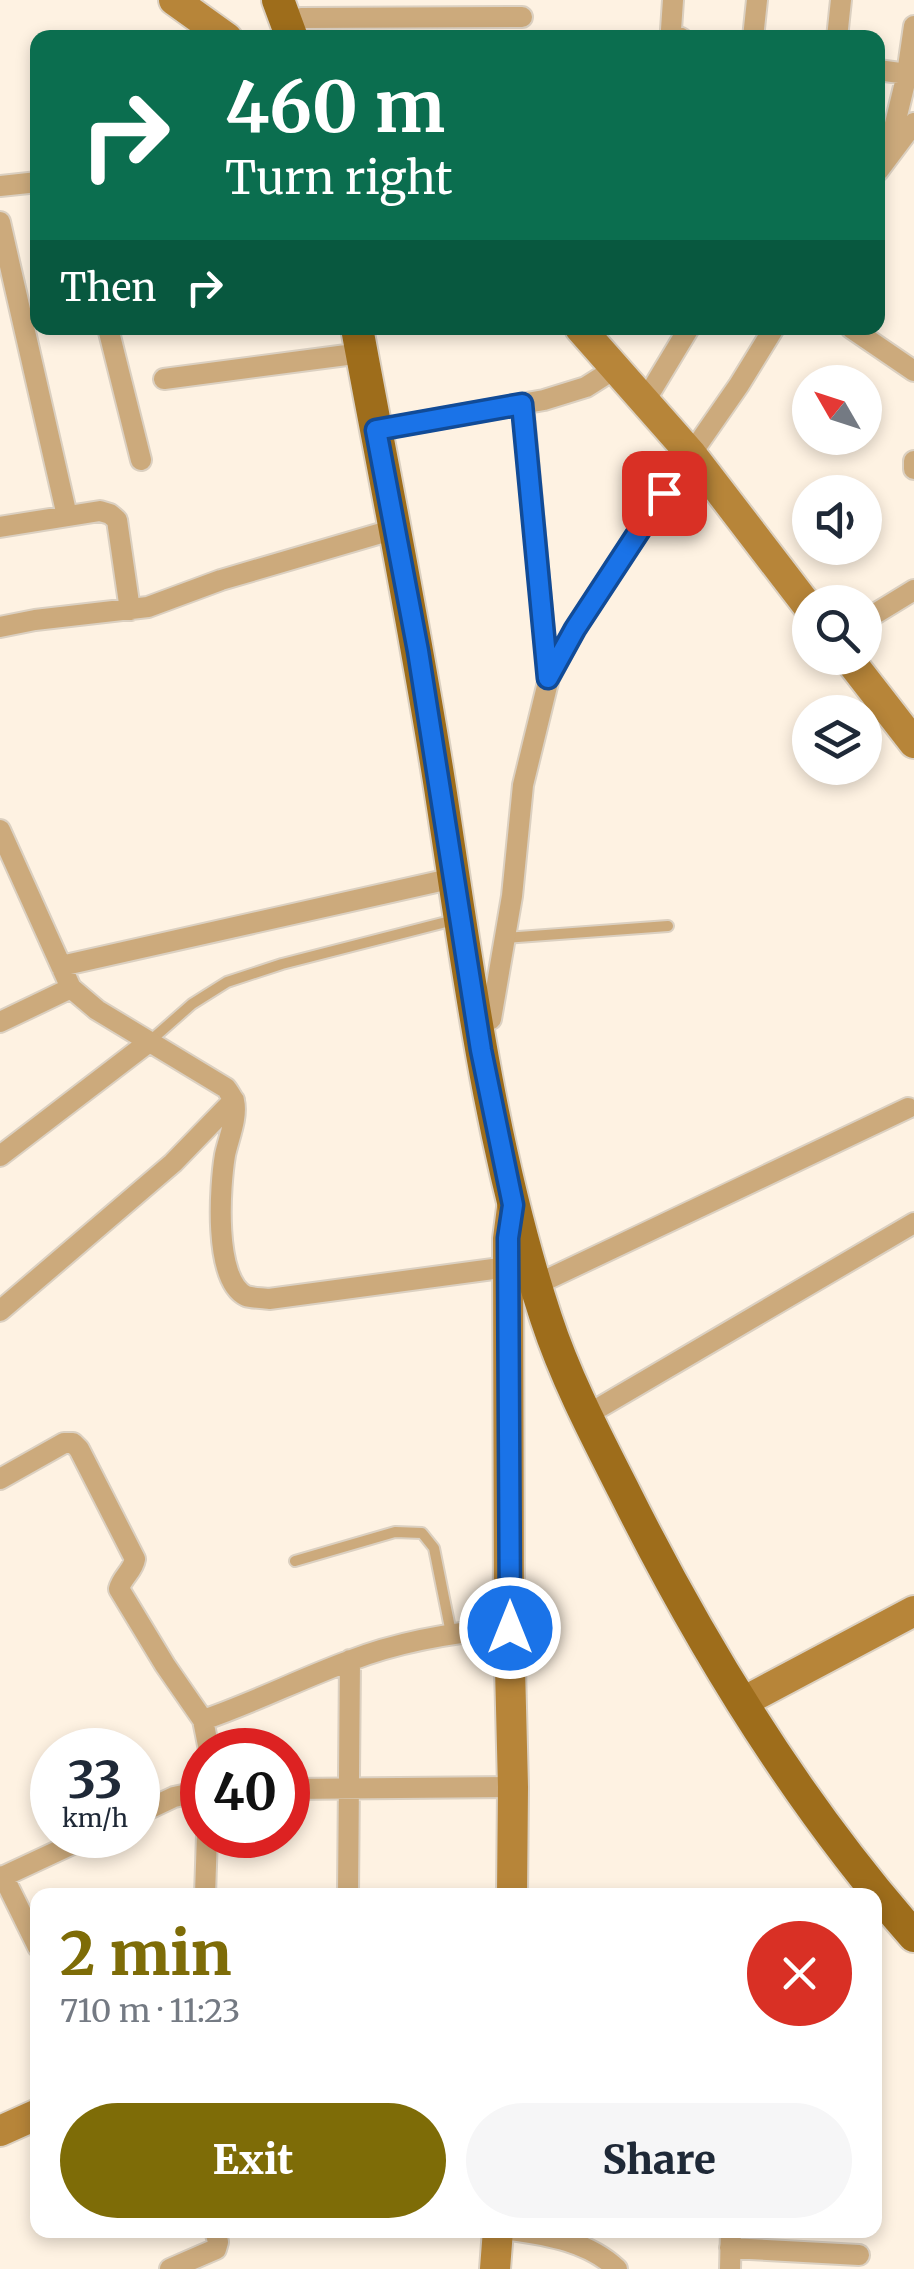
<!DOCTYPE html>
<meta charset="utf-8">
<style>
body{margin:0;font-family:Merriweather,serif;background:#f6f6f7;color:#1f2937;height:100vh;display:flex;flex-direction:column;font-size:38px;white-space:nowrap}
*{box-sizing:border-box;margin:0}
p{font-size:32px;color:#747a83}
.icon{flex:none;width:55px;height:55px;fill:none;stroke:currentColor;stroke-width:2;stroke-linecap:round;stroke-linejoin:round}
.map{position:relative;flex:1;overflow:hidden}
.drawer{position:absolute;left:30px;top:1888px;width:852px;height:350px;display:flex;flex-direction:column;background:#fff;border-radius:20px;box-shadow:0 5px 15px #0003}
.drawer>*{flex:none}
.banner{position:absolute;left:30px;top:30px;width:855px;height:305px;border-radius:20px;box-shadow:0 5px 15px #0003;background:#0b6e4f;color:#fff;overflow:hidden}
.needle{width:65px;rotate:309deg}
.controls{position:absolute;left:792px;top:365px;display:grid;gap:20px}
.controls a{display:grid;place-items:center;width:90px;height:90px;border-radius:50%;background:#fff;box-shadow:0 5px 15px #0003;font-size:50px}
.speed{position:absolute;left:30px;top:1728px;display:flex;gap:20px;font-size:50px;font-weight:700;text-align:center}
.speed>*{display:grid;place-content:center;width:130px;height:130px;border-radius:50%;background:#fff;box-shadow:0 5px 15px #0003;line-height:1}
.speed small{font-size:25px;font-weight:400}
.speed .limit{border:15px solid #d22;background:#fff;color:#111}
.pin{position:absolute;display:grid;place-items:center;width:85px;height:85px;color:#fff;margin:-42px;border-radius:20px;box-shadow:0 5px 15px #0006}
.me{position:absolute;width:110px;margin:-55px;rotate:0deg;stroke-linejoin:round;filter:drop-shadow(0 0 8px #0008)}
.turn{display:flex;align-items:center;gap:35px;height:210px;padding:0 30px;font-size:45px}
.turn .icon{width:130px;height:130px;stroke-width:2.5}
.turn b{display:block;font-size:70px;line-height:85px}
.then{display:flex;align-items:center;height:95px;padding:0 30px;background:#0003;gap:20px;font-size:38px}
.round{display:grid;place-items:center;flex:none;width:105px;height:105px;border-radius:52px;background:#f6f6f7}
.head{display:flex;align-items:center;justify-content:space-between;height:170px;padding:0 30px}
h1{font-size:60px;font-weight:800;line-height:75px;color:#7e6c07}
.primary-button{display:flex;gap:20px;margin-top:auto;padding:20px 30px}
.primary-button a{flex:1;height:115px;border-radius:60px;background:#7e6c07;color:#fff;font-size:40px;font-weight:800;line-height:115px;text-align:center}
.primary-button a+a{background:#f6f6f7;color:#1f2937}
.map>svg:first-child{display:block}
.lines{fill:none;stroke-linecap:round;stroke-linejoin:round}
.lane-casing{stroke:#dbd0c1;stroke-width:14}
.street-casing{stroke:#dbd0c1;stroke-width:24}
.secondary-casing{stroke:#dbd0c1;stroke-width:34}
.primary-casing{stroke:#dbd0c1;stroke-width:36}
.lane{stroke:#ccaa7c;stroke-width:10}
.street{stroke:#ccaa7c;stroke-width:20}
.secondary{stroke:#b78539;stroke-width:30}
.primary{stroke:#9e6d1b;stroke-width:32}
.route-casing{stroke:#114b97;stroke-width:25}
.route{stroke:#1a73e8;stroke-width:18}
</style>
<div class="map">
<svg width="914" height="2269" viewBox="0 0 914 2269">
<rect width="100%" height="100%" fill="#fef2e2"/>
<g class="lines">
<g class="lane-casing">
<path id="lane" d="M505 938 668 926
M150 1041 192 1004 227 982 282 964 454 920
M295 1561 395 1532 422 1533 434 1548 451 1633"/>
</g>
<g class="street-casing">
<path id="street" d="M673 0 671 30 674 35 681 38
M301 18 522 17
M753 38 757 0
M837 38 841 0
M878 70 907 74
M887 157 907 74 914 26
M878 171 914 123
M0 186 38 182
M0 222 67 516
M108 328 141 460
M851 328 914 371
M164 379 362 353
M645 401 689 328
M523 404 548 676
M376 430 544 400 586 387 616 368
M914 461V469
M0 527 100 511 110 514 117 520 130 610
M865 620 914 590
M0 627 35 620 148 607 221 580 395 529
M0 830 71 988 97 1010 226 1088C227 1089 234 1100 234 1101 238 1117 228 1140 225 1155 220 1185 213 1280 246 1296 252 1298 263 1298 269 1299L508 1267
M61 966 454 878
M491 1019 512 896 523 785 549 678 575 629 664 493 739 385 774 328
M0 1022 71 988
M0 1156 149 1042
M546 1280 908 1108
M0 1311 173 1163 234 1100
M597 1409 914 1223
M0 1479 64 1443H73L79 1449 135 1559C133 1571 122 1577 119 1589L165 1665 203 1720 209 1750
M203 1720C253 1703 300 1679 349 1661 400 1641 455 1632 509 1628
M288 1789 513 1787
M138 1814 174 1797 202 1791
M3 1876 38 1947
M0 1878 92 1835
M205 1895 207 1835
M348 1895 350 1660
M511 2230C548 2235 589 2242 617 2269
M730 2248 859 2255
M170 2269 216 2249 218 2242 215 2230
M730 2269 731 2230"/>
</g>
<g class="secondary-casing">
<path id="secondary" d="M174 0 227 38
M580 328 692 455 810 609
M848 658 914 743
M756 1695 914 1611
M512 1895 513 1787 509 1628 508 1239 512 1208
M0 2131 38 2114
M495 2269 498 2230"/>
</g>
<g class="primary-casing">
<path id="primary" d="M278 0 292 38
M357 328C385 479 415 629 439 781 467 961 489 1145 546 1318 566 1379 596 1436 625 1493 704 1651 797 1803 914 1936"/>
</g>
<use href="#lane" class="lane"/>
<use href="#street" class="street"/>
<use href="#secondary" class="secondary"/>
<use href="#primary" class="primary"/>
</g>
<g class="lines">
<g class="route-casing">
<path id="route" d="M510 1628 508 1238 513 1205 481 1050 418 651 376 430 522 404 548 678 575 629 664 493"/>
</g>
<use href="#route" class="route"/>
</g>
</svg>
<div class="controls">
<a><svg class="needle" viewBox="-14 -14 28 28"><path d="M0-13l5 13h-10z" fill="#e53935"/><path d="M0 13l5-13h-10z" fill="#747a83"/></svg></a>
<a><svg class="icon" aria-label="sound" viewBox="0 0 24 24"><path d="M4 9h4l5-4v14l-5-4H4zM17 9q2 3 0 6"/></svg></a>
<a><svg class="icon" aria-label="search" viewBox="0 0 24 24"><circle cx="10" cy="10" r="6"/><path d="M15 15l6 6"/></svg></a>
<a><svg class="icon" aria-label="layers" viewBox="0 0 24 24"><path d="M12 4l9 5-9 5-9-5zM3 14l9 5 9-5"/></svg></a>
</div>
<div class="speed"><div>33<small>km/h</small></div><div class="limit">40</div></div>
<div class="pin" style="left:664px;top:493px;background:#d93025"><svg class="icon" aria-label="arrive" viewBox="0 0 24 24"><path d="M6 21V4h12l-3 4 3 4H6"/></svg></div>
<svg class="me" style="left:510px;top:1628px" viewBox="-20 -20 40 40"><circle r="17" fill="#1a73e8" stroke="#fff" stroke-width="3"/><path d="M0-11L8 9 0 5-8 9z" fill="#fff"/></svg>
<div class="banner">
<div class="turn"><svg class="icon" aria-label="right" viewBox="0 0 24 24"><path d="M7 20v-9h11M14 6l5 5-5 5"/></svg><div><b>460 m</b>Turn right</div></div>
<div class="then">Then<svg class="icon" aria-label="right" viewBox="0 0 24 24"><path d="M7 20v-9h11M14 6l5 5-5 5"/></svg></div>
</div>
<section class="drawer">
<div class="head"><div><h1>2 min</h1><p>710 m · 11:23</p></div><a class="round" style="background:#d93025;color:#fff"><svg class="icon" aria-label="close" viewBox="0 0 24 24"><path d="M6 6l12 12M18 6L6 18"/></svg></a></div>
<div class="primary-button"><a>Exit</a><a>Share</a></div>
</section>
</div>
